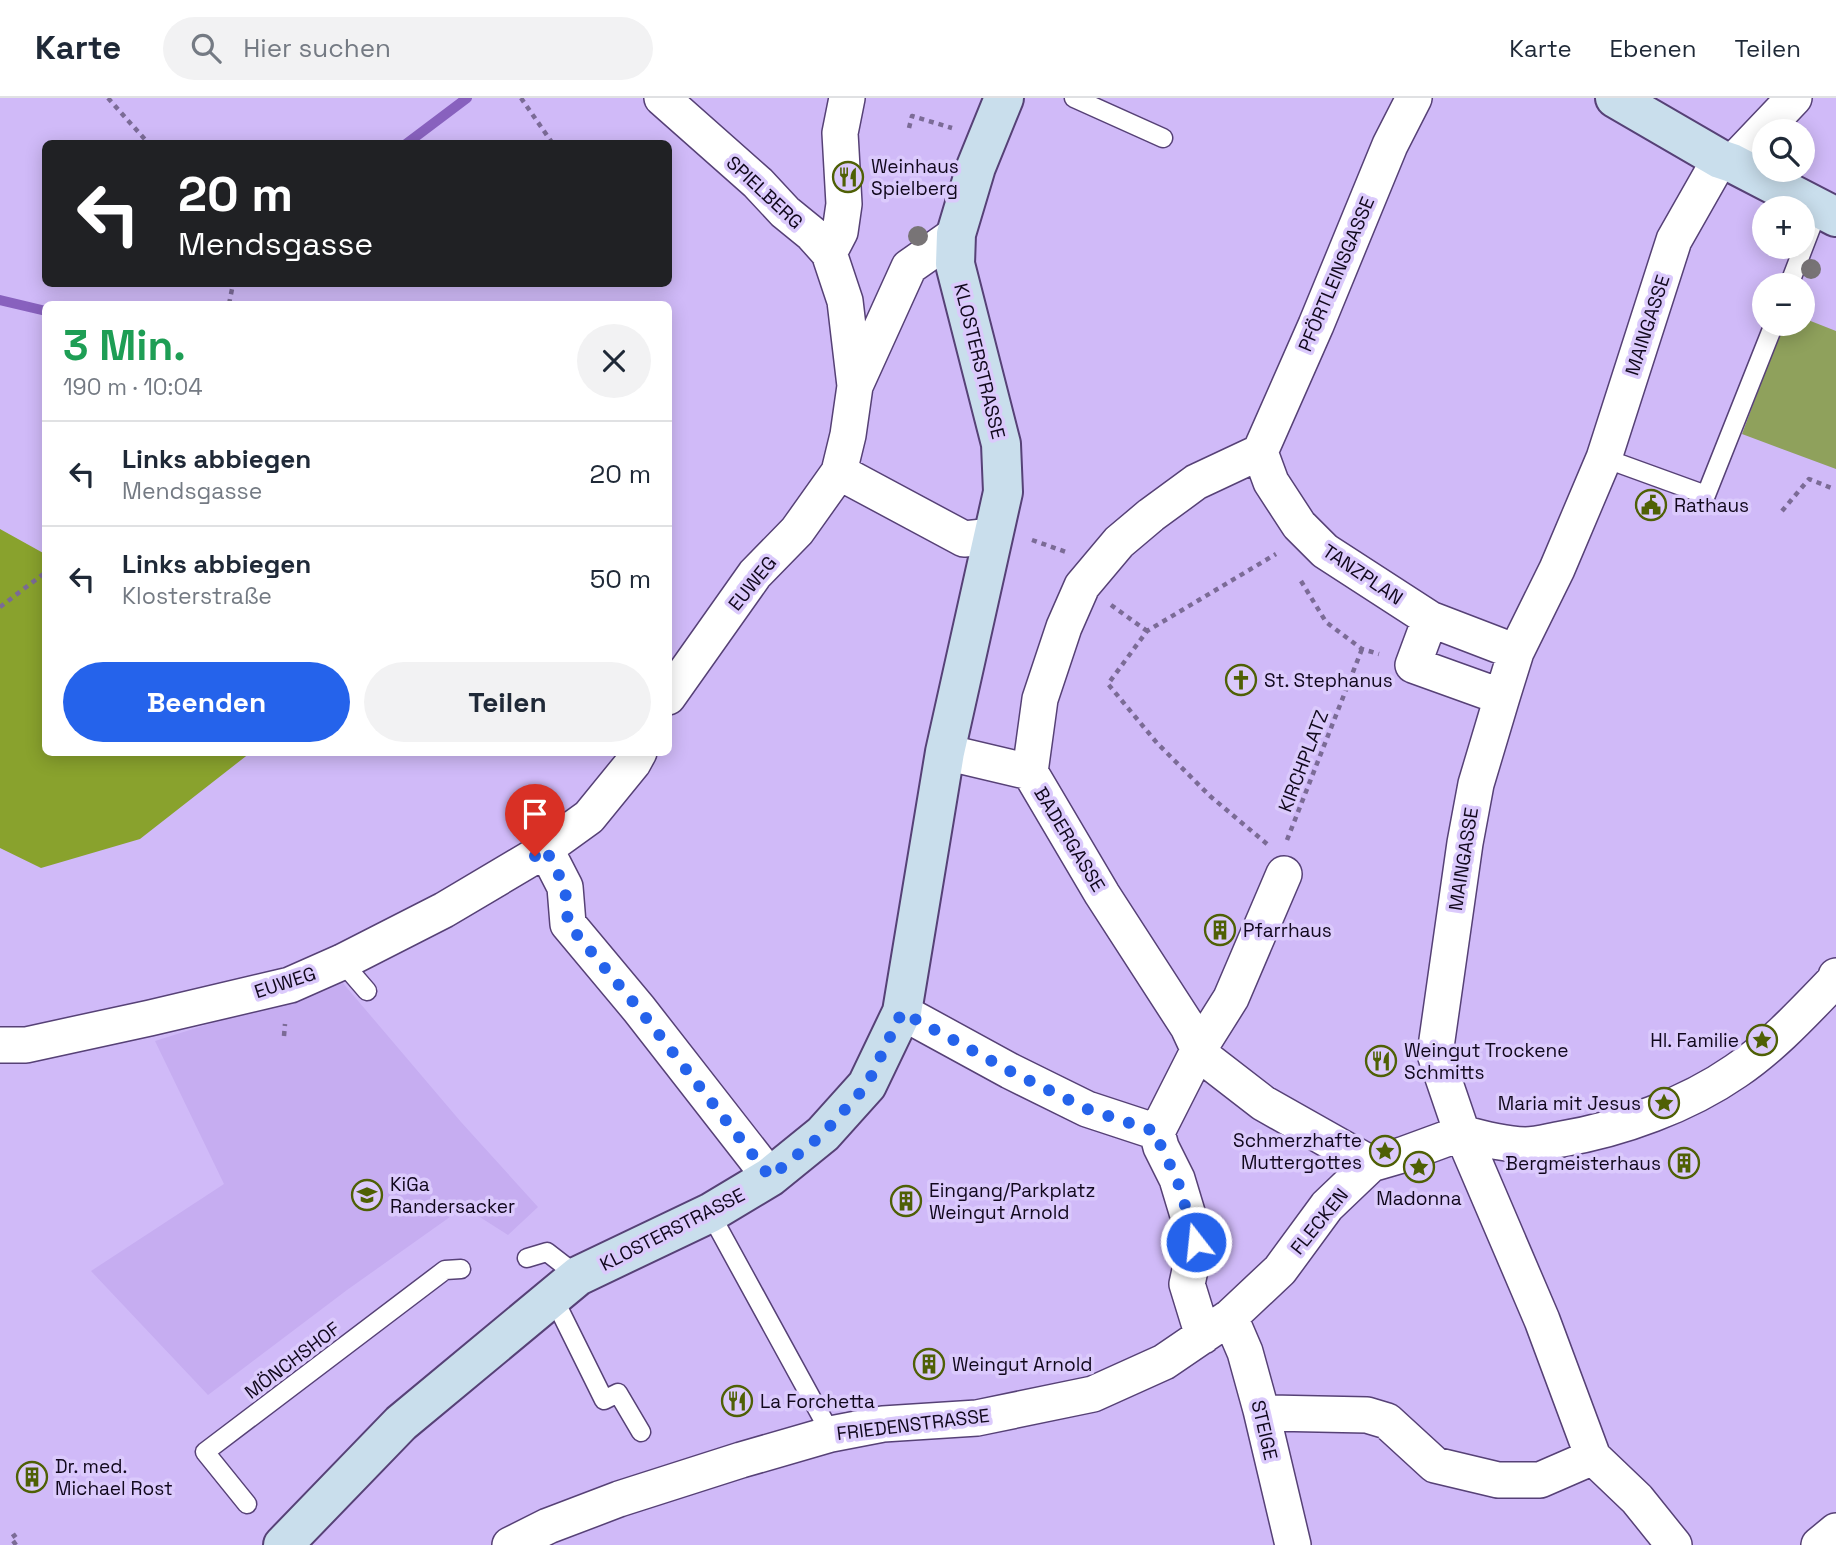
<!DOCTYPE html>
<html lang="de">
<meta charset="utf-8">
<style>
body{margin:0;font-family:"Space Grotesk",sans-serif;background:#f2f2f3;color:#1f2937;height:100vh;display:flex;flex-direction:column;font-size:26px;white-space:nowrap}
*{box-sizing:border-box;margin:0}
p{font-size:23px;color:#747a83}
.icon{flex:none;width:38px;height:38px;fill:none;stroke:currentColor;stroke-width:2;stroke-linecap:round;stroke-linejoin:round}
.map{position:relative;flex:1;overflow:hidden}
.panel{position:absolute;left:42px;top:203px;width:630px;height:455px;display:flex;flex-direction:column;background:#fff;border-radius:10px;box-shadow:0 4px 18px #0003}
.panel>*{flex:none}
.top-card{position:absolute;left:42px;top:42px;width:630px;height:147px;border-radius:10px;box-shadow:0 4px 18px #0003;background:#202124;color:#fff;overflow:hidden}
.tools{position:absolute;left:1752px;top:21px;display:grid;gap:14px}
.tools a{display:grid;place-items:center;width:63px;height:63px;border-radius:50%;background:#fff;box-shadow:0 4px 18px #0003;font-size:35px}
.pin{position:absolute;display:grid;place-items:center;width:60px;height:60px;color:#fff;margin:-72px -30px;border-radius:50% 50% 50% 0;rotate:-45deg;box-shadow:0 0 7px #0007}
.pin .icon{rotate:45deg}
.me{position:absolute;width:77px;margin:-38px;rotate:344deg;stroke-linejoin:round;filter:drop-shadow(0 0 5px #0008)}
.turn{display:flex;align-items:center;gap:24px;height:147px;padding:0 21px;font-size:32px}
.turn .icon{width:91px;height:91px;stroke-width:2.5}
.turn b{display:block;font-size:49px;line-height:60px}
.round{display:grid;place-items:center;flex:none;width:74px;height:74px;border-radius:37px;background:#f2f2f3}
.headline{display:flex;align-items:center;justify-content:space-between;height:119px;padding:0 21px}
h1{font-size:42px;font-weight:600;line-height:52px;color:#1e9e55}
.primary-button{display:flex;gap:14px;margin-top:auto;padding:14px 21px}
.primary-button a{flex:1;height:80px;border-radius:42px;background:#2563eb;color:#fff;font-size:28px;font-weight:600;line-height:80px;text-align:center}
.primary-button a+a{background:#f2f2f3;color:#1f2937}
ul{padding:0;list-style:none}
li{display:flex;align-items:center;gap:21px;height:105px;padding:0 21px;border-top:2px solid #e0e1e3}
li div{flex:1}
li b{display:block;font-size:26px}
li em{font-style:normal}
header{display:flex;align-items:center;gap:42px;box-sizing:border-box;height:98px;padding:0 35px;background:#fff;border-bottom:2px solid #e0e1e3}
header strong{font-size:33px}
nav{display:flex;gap:38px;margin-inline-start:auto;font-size:24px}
.search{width:490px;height:63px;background:#f2f2f3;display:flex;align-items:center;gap:18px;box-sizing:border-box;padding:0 24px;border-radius:38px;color:#747a83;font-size:26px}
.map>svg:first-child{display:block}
.built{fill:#c6adf1}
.green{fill:#8fa15c}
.forest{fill:#89a22d}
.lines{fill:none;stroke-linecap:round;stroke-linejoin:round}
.stream{stroke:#8861be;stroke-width:10}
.lane-casing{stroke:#564176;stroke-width:21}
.street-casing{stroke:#564176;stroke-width:38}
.secondary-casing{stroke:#564176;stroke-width:42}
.path{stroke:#7b6b96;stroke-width:4.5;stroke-dasharray:5 5;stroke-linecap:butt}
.lane{stroke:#fff;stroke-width:18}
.street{stroke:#fff;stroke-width:35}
.secondary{stroke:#c9deec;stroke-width:38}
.tree{fill:#787476}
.route{stroke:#2563eb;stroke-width:12;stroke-dasharray:0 21.6}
.labels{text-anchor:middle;stroke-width:7;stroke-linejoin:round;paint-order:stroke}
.poi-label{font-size:19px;fill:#11081d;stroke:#dbcafc;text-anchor:start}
.street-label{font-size:19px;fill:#11081d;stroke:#dbcafc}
</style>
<header>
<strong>Karte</strong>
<div class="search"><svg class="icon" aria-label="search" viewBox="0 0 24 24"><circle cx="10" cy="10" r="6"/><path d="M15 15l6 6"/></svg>Hier suchen</div>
<nav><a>Karte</a><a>Ebenen</a><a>Teilen</a></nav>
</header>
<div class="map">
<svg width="1836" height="1447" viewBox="0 0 1836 1447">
<rect width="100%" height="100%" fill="#d0baf8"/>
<path class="built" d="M342 884 461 1024 538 1109 508 1137 464 1109 347 1192 208 1297 91 1173 224 1086 155 943Z"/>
<path class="green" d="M1803 220 1836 233V371L1742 336 1783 226H1802Z"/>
<path class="forest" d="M0 431 45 456 46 654 250 655 140 741 41 770 0 750Z"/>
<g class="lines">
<path class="stream" d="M406 46 467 0
M0 202 46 213"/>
<g class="lane-casing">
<path id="lane" d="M1074 0 1163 40
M1789 187 1819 109
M1604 360 1706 397 1774 226
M342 864 367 893
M710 1115 831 1336
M527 1160 547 1154 578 1178
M553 1199 604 1302 618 1295 641 1334
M247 1406 205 1354 445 1172 461 1171"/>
</g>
<g class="street-casing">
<path id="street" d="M662 0 758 85 785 114 812 136 829 155 845 203 855 288 848 337 839 374 797 433 755 476 668 599
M1732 65 1794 0
M829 155 840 134 844 106 840 35 847 0
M855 288 909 169 956 136
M1260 354 1196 384 1151 417 1119 444 1082 488 1064 529 1040 601 1030 674 1102 796 1188 929 1201 957 1263 1005 1371 1066
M1260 354 1316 227 1390 47 1414 0
M1260 354 1271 384 1299 427 1325 453 1430 521 1516 554
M839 374 964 441 993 438
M1430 521 1413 567 1502 599
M945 654 1030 674
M545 750 565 789 568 826 639 911 770 1079
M902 914 1010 973 1087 1011 1157 1034
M0 947H26L150 920 290 887 342 864 444 812 535 758 589 719 633 665 639 654
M1157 1034 1199 951 1231 900 1284 776
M1157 1034 1161 1049 1177 1081 1196 1144 1187 1186 1203 1238
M1462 1035C1483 1041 1503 1046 1525 1047 1537 1047 1550 1043 1562 1041 1621 1031 1687 1007 1736 973 1773 948 1804 914 1835 882L1836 878
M1230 1219 1245 1254 1261 1312 1293 1447
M1261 1312 1268 1315 1367 1317 1387 1323 1435 1367 1498 1382H1540L1593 1359
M510 1447 548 1428 619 1401 741 1362 831 1336 883 1326 977 1320 1093 1296 1164 1264 1230 1219 1280 1172 1327 1108 1371 1066 1402 1057 1462 1035
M1674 1447 1637 1401 1593 1359 1542 1222 1462 1035 1435 956 1465 745 1476 686 1502 599 1516 554 1557 471 1604 360 1674 142 1720 61
M1819 1447 1836 1433"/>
</g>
<g class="secondary-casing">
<path id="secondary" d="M1615 0 1720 61 1732 65 1836 119
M283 1447 401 1325 578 1178 710 1115 770 1079 823 1036 867 987 902 914 945 654 1003 394 1001 346 955 166 956 136 976 69 1004 0"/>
</g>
<path class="path" d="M108 0 149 46
M521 0 553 46
M909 30 912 18 952 30
M229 206 232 191 230 186
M1782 413 1809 381 1834 391
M1032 442 1066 454
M1301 483 1326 524 1362 551 1379 556
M1111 507 1147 533
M0 509 46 474
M1287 742 1362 551
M1267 746 1210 698 1157 645 1108 586 1147 533 1276 456
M284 938 285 926
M16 1447 11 1440 18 1435"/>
<use href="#lane" class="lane"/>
<use href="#street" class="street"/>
<use href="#secondary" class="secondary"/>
</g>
<g class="tree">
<circle cx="918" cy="138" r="10"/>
<circle cx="1811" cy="171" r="10"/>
</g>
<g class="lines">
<path class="route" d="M535 758 545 750 565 789 568 826 639 911 770 1079 823 1036 867 987 902 914 1010 973 1087 1011 1157 1034 1161 1049 1177 1081 1196 1144"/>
</g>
<defs>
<g id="restaurant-ring" transform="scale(1.575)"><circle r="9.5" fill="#dbcafc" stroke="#4f6005" stroke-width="1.5"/><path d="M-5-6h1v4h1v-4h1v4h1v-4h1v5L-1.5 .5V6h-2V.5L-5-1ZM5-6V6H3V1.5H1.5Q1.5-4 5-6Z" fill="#4f6005"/></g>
<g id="civic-ring" transform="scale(1.575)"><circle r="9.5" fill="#dbcafc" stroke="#4f6005" stroke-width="1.5"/><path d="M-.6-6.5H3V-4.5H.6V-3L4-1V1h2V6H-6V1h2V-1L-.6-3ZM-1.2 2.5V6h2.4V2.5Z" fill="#4f6005"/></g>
<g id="church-ring" transform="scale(1.575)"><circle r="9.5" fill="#dbcafc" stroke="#4f6005" stroke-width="1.5"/><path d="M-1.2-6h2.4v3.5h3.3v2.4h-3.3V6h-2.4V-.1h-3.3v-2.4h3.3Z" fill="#4f6005"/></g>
<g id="building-ring" transform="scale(1.575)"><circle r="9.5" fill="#dbcafc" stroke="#4f6005" stroke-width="1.5"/><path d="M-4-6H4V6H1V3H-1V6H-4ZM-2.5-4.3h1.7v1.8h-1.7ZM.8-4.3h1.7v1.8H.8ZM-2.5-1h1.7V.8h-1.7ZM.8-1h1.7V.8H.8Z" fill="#4f6005"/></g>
<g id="sight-ring" transform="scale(1.575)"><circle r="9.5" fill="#dbcafc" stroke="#4f6005" stroke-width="1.5"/><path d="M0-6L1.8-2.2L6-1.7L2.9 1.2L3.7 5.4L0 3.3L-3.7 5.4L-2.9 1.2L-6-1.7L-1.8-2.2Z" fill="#4f6005"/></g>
<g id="school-ring" transform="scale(1.575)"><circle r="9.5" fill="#dbcafc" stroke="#4f6005" stroke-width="1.5"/><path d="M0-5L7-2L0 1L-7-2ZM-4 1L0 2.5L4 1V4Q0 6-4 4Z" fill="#4f6005"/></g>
</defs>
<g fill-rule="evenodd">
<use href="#restaurant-ring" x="848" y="79"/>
<use href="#civic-ring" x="1651" y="407"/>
<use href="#church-ring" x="1241" y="582"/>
<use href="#building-ring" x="1220" y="832"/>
<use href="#sight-ring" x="1762" y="942"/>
<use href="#restaurant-ring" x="1381" y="963"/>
<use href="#sight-ring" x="1664" y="1005"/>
<use href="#sight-ring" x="1385" y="1053"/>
<use href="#building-ring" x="1684" y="1065"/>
<use href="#sight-ring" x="1419" y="1069"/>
<use href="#school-ring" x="367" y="1097"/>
<use href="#building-ring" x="906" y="1103"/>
<use href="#building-ring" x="929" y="1266"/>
<use href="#restaurant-ring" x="737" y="1303"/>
<use href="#building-ring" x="32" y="1379"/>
</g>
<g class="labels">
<g class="poi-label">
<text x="871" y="75">Weinhaus<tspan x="871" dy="22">Spielberg</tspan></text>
<text x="1674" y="414">Rathaus</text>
<text x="1264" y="589">St. Stephanus</text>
<text x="1243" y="839">Pfarrhaus</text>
<text x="1739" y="949" text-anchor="end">Hl. Familie</text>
<text x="1404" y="959">Weingut Trockene<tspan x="1404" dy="22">Schmitts</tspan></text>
<text x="1641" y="1012" text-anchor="end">Maria mit Jesus</text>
<text x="1362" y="1049" text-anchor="end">Schmerzhafte<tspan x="1362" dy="22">Muttergottes</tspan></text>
<text x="1661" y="1072" text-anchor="end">Bergmeisterhaus</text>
<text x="390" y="1093">KiGa<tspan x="390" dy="22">Randersacker</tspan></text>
<text x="929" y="1099">Eingang/Parkplatz<tspan x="929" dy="22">Weingut Arnold</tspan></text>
<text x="1419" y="1107" text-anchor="middle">Madonna</text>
<text x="952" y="1273">Weingut Arnold</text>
<text x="760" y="1310">La Forchetta</text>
<text x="55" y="1375">Dr. med.<tspan x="55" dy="22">Michael Rost</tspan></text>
</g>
<g class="street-label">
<text transform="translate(765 94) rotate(43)" y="7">SPIELBERG</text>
<text transform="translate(1336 176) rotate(-67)" y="7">PFÖRTLEINSGASSE</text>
<text transform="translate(1647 227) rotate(-72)" y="7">MAINGASSE</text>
<text transform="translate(980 263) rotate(76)" y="7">KLOSTERSTRASSE</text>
<text transform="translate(1363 476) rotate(34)" y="7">TANZPLAN</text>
<text transform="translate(752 485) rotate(-51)" y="7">EUWEG</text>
<text transform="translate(1303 663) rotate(-69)" y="7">KIRCHPLATZ</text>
<text transform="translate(1070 741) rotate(59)" y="7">BADERGASSE</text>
<text transform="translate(1463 761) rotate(-81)" y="7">MAINGASSE</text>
<text transform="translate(285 884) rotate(-18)" y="7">EUWEG</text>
<text transform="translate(1319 1123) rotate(-51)" y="7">FLECKEN</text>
<text transform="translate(672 1131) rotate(-27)" y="7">KLOSTERSTRASSE</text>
<text transform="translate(292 1262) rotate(-37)" y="7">MÖNCHSHOF</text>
<text transform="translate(913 1326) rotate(-7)" y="7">FRIEDENSTRASSE</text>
<text transform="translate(1265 1332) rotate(77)" y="7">STEIGE</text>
</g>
</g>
</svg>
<div class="tools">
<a><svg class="icon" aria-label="search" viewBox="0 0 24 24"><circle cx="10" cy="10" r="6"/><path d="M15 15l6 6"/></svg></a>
<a>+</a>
<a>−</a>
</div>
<div class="pin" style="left:535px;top:758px;background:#d93025"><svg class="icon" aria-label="arrive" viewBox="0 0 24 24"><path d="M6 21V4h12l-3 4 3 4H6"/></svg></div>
<svg class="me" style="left:1196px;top:1144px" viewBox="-20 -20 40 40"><circle r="17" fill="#2563eb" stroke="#fff" stroke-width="3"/><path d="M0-11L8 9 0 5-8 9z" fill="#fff"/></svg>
<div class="top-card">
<div class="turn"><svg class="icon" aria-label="left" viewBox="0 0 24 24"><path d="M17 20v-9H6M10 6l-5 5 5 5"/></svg><div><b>20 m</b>Mendsgasse</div></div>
</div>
<section class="panel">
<div class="headline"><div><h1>3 Min.</h1><p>190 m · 10:04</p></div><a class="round"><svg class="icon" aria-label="close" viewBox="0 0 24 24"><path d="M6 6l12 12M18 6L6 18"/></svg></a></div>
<ul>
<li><svg class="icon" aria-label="left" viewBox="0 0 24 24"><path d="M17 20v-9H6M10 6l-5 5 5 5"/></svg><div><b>Links abbiegen</b><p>Mendsgasse</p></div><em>20 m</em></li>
<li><svg class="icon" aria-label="left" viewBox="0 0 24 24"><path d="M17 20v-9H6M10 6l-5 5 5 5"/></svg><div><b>Links abbiegen</b><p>Klosterstraße</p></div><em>50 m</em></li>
</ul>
<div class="primary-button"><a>Beenden</a><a>Teilen</a></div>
</section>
</div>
